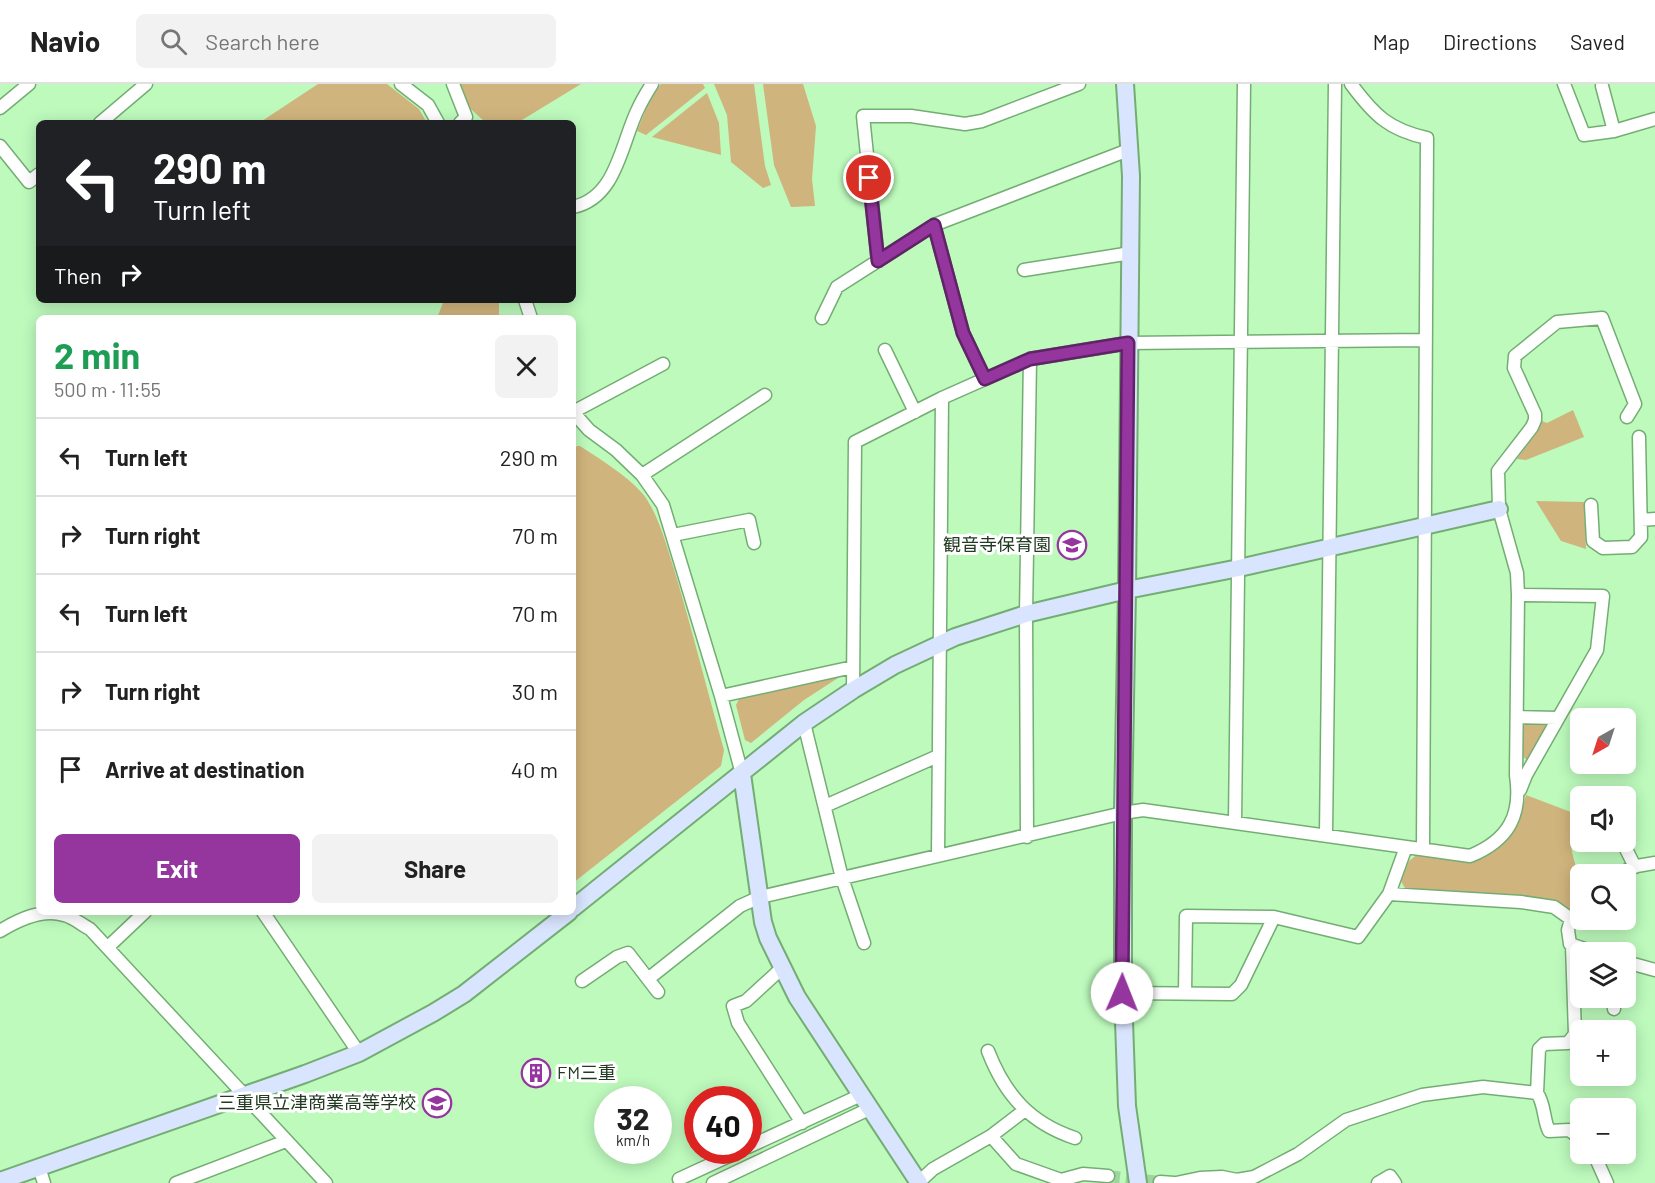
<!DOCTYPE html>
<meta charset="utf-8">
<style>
body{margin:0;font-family:Barlow,"Noto Sans JP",sans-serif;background:#f2f2f2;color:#222;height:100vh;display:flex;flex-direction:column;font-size:22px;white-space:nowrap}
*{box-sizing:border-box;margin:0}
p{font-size:20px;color:#767676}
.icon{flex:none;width:33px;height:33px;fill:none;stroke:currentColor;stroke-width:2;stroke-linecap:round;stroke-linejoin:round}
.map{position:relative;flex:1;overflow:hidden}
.details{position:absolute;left:36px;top:231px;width:540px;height:600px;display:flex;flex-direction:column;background:#fff;border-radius:9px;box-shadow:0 3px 15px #0003}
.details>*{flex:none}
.guide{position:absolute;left:36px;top:36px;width:540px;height:183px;border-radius:9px;box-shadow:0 3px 15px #0003;background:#202124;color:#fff;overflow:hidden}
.needle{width:39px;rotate:219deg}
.controls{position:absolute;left:1570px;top:624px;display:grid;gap:12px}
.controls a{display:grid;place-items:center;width:66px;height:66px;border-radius:9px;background:#fff;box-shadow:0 3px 15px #0003;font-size:30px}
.speed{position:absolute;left:594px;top:1002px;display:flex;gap:12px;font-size:30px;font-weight:700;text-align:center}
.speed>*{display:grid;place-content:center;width:78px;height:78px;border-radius:50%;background:#fff;box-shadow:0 3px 15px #0003;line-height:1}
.speed small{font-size:15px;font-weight:400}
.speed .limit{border:9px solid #d22;background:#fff;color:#111}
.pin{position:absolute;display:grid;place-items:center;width:51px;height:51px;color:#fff;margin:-26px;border:3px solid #fff;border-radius:50%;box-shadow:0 2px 6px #0007}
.me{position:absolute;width:66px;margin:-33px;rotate:1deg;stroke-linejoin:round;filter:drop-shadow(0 0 4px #0008)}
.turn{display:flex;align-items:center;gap:21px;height:126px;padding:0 18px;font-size:27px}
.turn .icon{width:78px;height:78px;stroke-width:2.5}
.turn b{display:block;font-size:42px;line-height:51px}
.then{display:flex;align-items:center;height:57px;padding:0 18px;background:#0003;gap:12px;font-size:22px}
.round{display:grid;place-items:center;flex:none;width:63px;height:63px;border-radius:9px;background:#f2f2f2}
.headline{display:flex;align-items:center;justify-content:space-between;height:102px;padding:0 18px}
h1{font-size:36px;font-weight:700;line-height:45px;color:#1e9e55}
.action{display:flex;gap:12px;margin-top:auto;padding:12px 18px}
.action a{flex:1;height:69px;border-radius:9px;background:#95369e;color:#fff;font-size:24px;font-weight:700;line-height:69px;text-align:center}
.action a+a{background:#f2f2f2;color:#222}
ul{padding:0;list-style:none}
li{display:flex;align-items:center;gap:18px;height:78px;padding:0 18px;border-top:2px solid #e0e0e0}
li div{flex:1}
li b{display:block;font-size:22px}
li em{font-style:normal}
header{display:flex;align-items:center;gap:36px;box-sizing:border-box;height:84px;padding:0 30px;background:#fff;border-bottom:2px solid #e0e0e0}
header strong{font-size:28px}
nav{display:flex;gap:33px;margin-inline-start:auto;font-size:21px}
.search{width:420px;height:54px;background:#f2f2f2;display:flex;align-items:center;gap:15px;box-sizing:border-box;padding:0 21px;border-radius:9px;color:#767676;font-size:22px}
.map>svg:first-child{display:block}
.green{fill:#d0b47d}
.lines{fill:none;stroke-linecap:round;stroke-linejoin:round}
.street-tunnel{stroke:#9ed49d;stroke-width:12;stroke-dasharray:12 6;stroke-linecap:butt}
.street-casing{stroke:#74ad74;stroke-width:15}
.secondary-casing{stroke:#74ad74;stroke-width:20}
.street{stroke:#fff;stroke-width:12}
.secondary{stroke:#d9e5fe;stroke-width:16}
.route-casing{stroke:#612367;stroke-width:15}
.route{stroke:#95369e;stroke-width:10}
.labels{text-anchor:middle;stroke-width:6;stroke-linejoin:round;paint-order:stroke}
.poi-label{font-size:18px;fill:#223a22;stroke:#fff;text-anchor:end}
</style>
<header>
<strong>Navio</strong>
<div class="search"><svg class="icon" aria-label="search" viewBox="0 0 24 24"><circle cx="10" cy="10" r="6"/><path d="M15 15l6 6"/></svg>Search here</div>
<nav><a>Map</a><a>Directions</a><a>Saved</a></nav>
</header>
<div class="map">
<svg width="1655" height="1099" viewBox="0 0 1655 1099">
<rect width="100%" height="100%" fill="#bdfabc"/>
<path class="green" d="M318 0H387L419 25 427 39H259Z
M459 0H581L522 36 511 39 484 37 465 20Z
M661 0H703L705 4 646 51 637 47 651 13Z
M714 0H754L765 82 771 101 763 104 731 78 727 31Z
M763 0H803L816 42 812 95 815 122 791 123 774 81Z
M707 9 719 39 721 71 652 53Z
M444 216H499V234H437Z
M1573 326 1584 353 1526 376 1517 375 1540 343 1542 337 1547 339Z
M577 362H580C601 376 625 390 642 409 657 426 667 463 674 485 692 545 707 606 724 666L721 682 573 799V366Z
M1536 417 1584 418 1586 465 1561 457Z
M841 592 804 616 751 659 745 656 736 621 740 613Z
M1527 638 1550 639 1527 676 1522 672V644Z
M1526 711 1576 730C1573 739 1570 748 1571 758 1571 780 1590 806 1577 828L1552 818 1406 806 1401 797 1409 777 1419 769C1431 772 1457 779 1469 778 1476 777 1485 772 1490 768 1511 753 1520 736 1526 711Z"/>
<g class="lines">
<path class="street-tunnel" d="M1108 1092 1160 1098"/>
<g class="street-casing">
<path id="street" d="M401 0 428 21 438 39
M453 0 466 33 460 39
M1351 0C1374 31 1389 46 1427 54L1423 764
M1564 0 1584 51 1614 47 1655 35
M1602 2 1614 47
M0 24 29 0
M100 39 146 0
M0 62 29 98 39 90
M573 123C617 114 621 59 638 25 642 16 647 8 652 0
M934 141 963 249 985 295
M878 177 863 32H911L965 40 982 37 1079 0
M1024 186 1131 169
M525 216 531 234
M822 234 837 203 934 141 1131 65
M885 266 915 328
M663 280 573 328 589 346 616 366 642 391 663 421 721 612 742 690
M642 391 765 311
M1591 421 1593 457 1603 464 1632 463 1641 453 1639 353
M1641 436 1655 435
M673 451 749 436 754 459
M1518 511 1603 512 1597 566 1526 691 1520 706
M853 606 855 358 942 314
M721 612 853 583
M1517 633 1558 634
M804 639 842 794 864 859
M825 722 938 672
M1235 738 1244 0
M1326 751 1335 0
M1027 753 1026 530 1030 275
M1626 765 1635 783
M938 771 942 314 1030 275 1128 259 1425 256
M1623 790 1631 783 1655 779
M1389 810 1521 818 1554 823 1571 835 1568 846 1570 860 1594 868
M263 828 359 969
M0 847C18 836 42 824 64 831 73 833 82 841 90 845L326 1099
M108 863 145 828
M1626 878 1655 886
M782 884 746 917 733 922 738 939 802 1039
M648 895 740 822 760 813 1123 729 1143 726 1470 772C1509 756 1522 731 1516 691L1518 511 1517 489 1499 425 1498 387 1532 343 1535 336V330L1514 284 1515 272 1557 238 1602 234 1635 320 1627 333
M582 897 617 873 628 869 658 908
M1123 909 1232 910 1241 901 1274 833
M1185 910 1186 832 1274 833 1358 853 1389 810 1406 763
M1613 914 1614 925
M988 967C1005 1011 1030 1039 1075 1054
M1537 1009 1539 965 1544 960 1568 959 1575 950 1572 861
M991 1052 1016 1080 1061 1096 1083 1090 1108 1092
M748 1063 861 1011
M1594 1070 1607 1099
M39 1083 44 1099
M679 1095 742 1066
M919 1098 933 1085 991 1052 1025 1026
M1160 1098 1174 1099
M176 1099 286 1057
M713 1099 869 1025
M1176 1099 1200 1094 1222 1093 1237 1096 1254 1093 1298 1070 1346 1036 1422 1011 1483 1003 1537 1009C1545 1020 1543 1035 1549 1047L1569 1046 1581 1055
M1378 1099 1390 1092 1395 1099"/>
</g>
<g class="secondary-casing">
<path id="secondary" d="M1125 0 1131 92 1127 506 1123 729V909L1127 1022 1138 1099
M742 690 763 838 768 854 797 913 919 1099
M573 824 804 639 853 606 895 581 955 553 1026 530 1127 506 1239 484 1499 425
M0 1097 305 990 359 969 433 929 464 910 569 828"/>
</g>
<use href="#street" class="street"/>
<use href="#secondary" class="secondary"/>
</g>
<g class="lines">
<g class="route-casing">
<path id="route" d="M869 94 878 177 934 141 963 249 985 295 1030 275 1128 259 1122 909"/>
</g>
<use href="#route" class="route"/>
</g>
<defs>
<g id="school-ring" transform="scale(1.5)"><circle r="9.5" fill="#fff" stroke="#95369e" stroke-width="1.5"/><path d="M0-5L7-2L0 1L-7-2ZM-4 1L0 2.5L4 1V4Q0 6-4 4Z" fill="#95369e"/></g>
<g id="building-ring" transform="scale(1.5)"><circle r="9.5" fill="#fff" stroke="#95369e" stroke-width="1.5"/><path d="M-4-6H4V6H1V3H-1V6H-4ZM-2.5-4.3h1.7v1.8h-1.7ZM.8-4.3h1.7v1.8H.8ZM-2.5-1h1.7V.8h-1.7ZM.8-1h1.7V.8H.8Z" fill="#95369e"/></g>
</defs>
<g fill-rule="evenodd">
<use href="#school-ring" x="1072" y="461"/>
<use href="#building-ring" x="536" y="989"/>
<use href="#school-ring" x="437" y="1019"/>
</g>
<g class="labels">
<g class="poi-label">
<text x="1051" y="467">観音寺保育園</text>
<text x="557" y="995" text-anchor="start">FM三重</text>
<text x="416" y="1025">三重県立津商業高等学校</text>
</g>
</g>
</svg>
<div class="controls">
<a><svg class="needle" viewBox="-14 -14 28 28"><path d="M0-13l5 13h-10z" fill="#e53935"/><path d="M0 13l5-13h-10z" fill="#767676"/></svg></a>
<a><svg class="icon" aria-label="sound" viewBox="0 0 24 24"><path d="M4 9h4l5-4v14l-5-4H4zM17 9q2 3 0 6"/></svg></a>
<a><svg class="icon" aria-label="search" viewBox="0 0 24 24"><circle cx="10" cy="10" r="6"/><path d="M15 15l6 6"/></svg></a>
<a><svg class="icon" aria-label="layers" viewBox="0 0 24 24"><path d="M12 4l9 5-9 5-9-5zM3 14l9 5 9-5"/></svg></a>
<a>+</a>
<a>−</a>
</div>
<div class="speed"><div>32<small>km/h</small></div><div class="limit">40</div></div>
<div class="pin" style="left:869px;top:94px;background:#d93025"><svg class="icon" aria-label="arrive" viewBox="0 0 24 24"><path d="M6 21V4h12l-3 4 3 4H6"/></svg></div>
<svg class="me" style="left:1122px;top:909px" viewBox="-20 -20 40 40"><circle r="19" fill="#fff"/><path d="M0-13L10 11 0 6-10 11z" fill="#95369e"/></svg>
<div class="guide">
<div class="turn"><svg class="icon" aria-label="left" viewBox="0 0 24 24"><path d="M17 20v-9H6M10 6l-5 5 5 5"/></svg><div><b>290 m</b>Turn left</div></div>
<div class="then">Then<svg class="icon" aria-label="right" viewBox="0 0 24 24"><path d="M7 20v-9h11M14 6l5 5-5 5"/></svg></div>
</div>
<section class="details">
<div class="headline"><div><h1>2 min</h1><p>500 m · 11:55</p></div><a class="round"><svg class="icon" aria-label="close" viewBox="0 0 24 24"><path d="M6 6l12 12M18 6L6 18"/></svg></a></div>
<ul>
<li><svg class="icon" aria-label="left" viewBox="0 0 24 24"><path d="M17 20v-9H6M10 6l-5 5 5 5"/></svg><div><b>Turn left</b></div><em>290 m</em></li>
<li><svg class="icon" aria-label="right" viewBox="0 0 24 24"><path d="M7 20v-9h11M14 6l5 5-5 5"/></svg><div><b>Turn right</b></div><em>70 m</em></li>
<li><svg class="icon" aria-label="left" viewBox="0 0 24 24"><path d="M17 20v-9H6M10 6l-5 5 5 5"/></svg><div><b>Turn left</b></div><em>70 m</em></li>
<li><svg class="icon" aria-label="right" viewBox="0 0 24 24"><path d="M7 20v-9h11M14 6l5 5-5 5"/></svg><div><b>Turn right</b></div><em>30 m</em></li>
<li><svg class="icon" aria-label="arrive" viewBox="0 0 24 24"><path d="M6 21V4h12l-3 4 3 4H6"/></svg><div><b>Arrive at destination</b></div><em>40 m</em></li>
</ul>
<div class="action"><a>Exit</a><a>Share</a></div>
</section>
</div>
